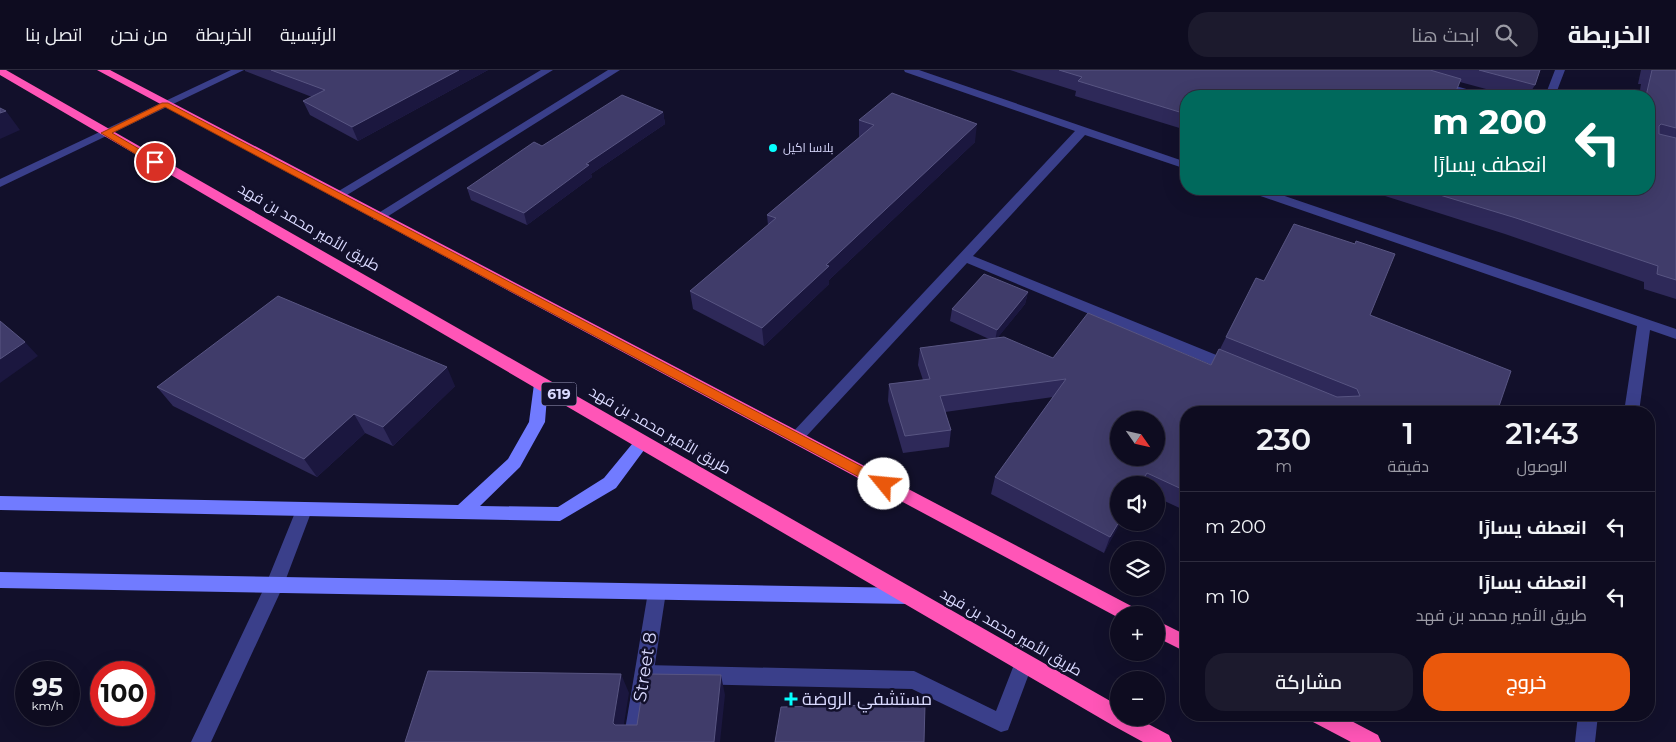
<!DOCTYPE html>
<html lang="ar">
<meta charset="utf-8">
<style>
body{margin:0;font-family:Montserrat,Cairo,sans-serif;background:#1c1a2d;color:#f1f3f6;direction:rtl;height:100vh;display:flex;flex-direction:column;font-size:19px;white-space:nowrap}
*{box-sizing:border-box;margin:0}
p{font-size:16px;color:#9b9ba5}
.icon{flex:none;width:28px;height:28px;fill:none;stroke:currentColor;stroke-width:2;stroke-linecap:round;stroke-linejoin:round}
.map{position:relative;flex:1;overflow:hidden;direction:ltr}
.sheet{position:absolute;left:1180px;top:336px;width:475px;height:315px;display:flex;flex-direction:column;background:#0e0c20;border-radius:20px;box-shadow:0 5px 20px #0002,0 0 0 1px #2e2c3e;direction:rtl}
.sheet>*{flex:none}
.hud{position:absolute;left:1180px;top:20px;width:475px;height:105px;border-radius:20px;box-shadow:0 5px 20px #0002,0 0 0 1px #2e2c3e;direction:rtl;background:#00695c;color:#fff;overflow:hidden}
.needle{width:32px;rotate:124deg}
.fabs{position:absolute;left:1110px;top:341px;display:grid;gap:10px}
.fabs a{display:grid;place-items:center;width:55px;height:55px;border-radius:50%;background:#0e0c20;box-shadow:0 5px 20px #0002,0 0 0 1px #2e2c3e;font-size:25px}
.speed{position:absolute;left:15px;top:591px;display:flex;gap:10px;font-size:25px;font-weight:700;text-align:center}
.speed>*{display:grid;place-content:center;width:65px;height:65px;border-radius:50%;background:#0e0c20;box-shadow:0 5px 20px #0002,0 0 0 1px #2e2c3e;line-height:1}
.speed small{font-size:12px;font-weight:400}
.speed .limit{border:8px solid #d22;background:#fff;color:#111}
.pin{position:absolute;display:grid;place-items:center;width:42px;height:42px;color:#fff;margin:-21px;border:2px solid #fff;border-radius:50%;box-shadow:0 1px 5px #0007}
.me{position:absolute;width:55px;margin:-28px;rotate:298deg;stroke-linejoin:round;filter:drop-shadow(0 0 4px #0008)}
.turn{display:flex;align-items:center;gap:18px;height:105px;padding:0 25px;font-size:22px}
.turn .icon{width:65px;height:65px;stroke-width:2.5}
.turn b{display:block;font-size:35px;line-height:42px}
.eta{display:flex;justify-content:space-evenly;align-items:center;height:85px;text-align:center}
.eta b{font-size:30px;font-weight:600;line-height:35px}
.button{display:flex;gap:10px;margin-top:auto;padding:10px 25px}
.button a{flex:1;height:58px;border-radius:20px;background:#ea580c;color:#fff;font-size:20px;font-weight:600;line-height:58px;text-align:center}
.button a+a{background:#1c1a2d;color:#f1f3f6}
ul{padding:0;list-style:none}
li{display:flex;align-items:center;gap:15px;height:70px;padding:0 25px;border-top:1px solid #2e2c3e}
li div{flex:1}
li b{display:block;font-size:19px}
li em{font-style:normal}
header{display:flex;align-items:center;gap:30px;box-sizing:border-box;height:70px;padding:0 25px;background:#0e0c20;border-bottom:1px solid #2e2c3e}
header strong{font-size:24px}
nav{display:flex;gap:28px;margin-inline-start:auto;font-size:18px}
.search{width:350px;height:45px;background:#1c1a2d;display:flex;align-items:center;gap:12px;box-sizing:border-box;padding:0 18px;border-radius:20px;color:#9b9ba5;font-size:19px}
.map>svg:first-child{display:block}
.lines{fill:none;stroke-linecap:round;stroke-linejoin:round}
.lane{fill:#3a3f8a;fill-rule:evenodd}
.street{fill:#3a3f8a;fill-rule:evenodd}
.secondary{fill:#717bff;fill-rule:evenodd}
.highway{fill:#ff55b7;fill-rule:evenodd}
.wall{fill:#2e2959}
.shaded-wall{fill:#1b173f}
.building{fill:#403c6a;stroke:#585582;fill-rule:evenodd}
.route{fill:#ea580c;stroke:#983908}
.poi-dot{fill:#06ffff;stroke:#12102b;stroke-width:2}
.labels{text-anchor:middle;stroke-width:5;stroke-linejoin:round;paint-order:stroke}
.far-poi-label{font-size:12px;fill:#dadaff;stroke:#12102b;text-anchor:start}
.shield{fill:#12102b;stroke:#9e9dbf;stroke-width:1}
.shield-label{font-size:14px;font-weight:bold;fill:#dadaff}
.street-label{font-size:15px;fill:#dadaff;stroke:#12102b}
.near-street-label{font-size:18px;fill:#dadaff;stroke:#12102b}
.near-poi-label{font-size:18px;fill:#dadaff;stroke:#12102b;text-anchor:start}
</style>
<header>
<strong>الخريطة</strong>
<div class="search"><svg class="icon" aria-label="search" viewBox="0 0 24 24"><circle cx="10" cy="10" r="6"/><path d="M15 15l6 6"/></svg>ابحث هنا</div>
<nav><a>الرئيسية</a><a>الخريطة</a><a>من نحن</a><a>اتصل بنا</a></nav>
</header>
<div class="map">
<svg width="1676" height="672" viewBox="0 0 1676 672">
<rect width="100%" height="100%" fill="#12102b"/>
<g class="lines">
<path class="lane" d="M1024 584 1031 587 1033 593 1008 660 1001 662 912 619 645 613 638 610 636 604 638 598 645 595 914 601 996 641 1017 587Z"/>
<path class="street" d="M231 0H244L0 117V109Z
M541 0H553L342 128 338 129 332 125Z
M608 0H620L382 150H374L372 147Z
M904 0H919L1186 92V99L1085 65 973 186 1236 293 1238 297 1236 301 1231 302 1226 301 967 193 801 372 796 374 791 372 788 368 791 364 1075 61 905 2Z
M1555 0H1565L1555 26H1545Z
M1438 11 1484 24 1485 26H1469L1434 16 1433 14 1434 12Z
M1247 119H1264L1676 259V269L1650 260 1639 342H1624L1637 256 1249 122Z
M304 433 310 435 312 440 284 514 211 672H191L266 514 296 440 298 435Z
M657 514 663 516 666 522 643 672H623L648 522 651 516Z
M1578 645H1598L1595 672H1575Z"/>
<path class="secondary" d="M541 309 546 310 548 314 545 352 520 397 480 436 558 437 604 408 637 368 642 366 647 368 650 372 616 418 560 451 0 440V426L458 435 508 389 529 352 534 314 536 310Z
M0 502 909 518 915 520 918 526 915 532 909 534 0 518Z"/>
<path class="highway" d="M0 0H6L1119 636V648H1137L1169 665 1172 672H1143L1112 655 0 5Z
M97 0H110L1137 539 1140 545H1119V548Z
M1156 550 1186 565V582L1156 567Z
M1310 645H1340L1378 665 1381 672H1351L1313 652Z"/>
</g>
<path class="wall" d="M245 0H488L358 71 310 45 303 31 312 27 245 1Z
M1010 0H1540L1535 15 1528 26H1512L1460 12 1186 26V62V60L1075 26 1076 21Z
M1641 0H1676V229L1644 219V212L1505 164 1363 119H1649V26H1639L1641 14H1638Z
M663 42 665 54 591 104 592 107 527 155 471 130 467 118 542 76Z
M859 50 975 72 829 210V214L764 276 693 239 690 221 768 155 767 145 859 68Z
M1264 211 1370 245 1497 342H1186V441L1156 427V415H1119V452L1104 483 991 424 995 407 1053 327 945 342 951 360 949 377 903 383 888 331 889 314 923 310 918 295 920 278 989 269 950 251 952 239 1028 222 1025 234 998 267 1053 288 1211 295 1220 279 1226 267Z
M455 316 393 376 365 363 317 407 173 336 157 317Z"/>
<path class="shaded-wall" d="M459 0H488L358 71 352 57Z
M6 41 20 60 0 69V43Z
M663 42 665 54 591 104 592 107 527 155 524 143 586 94Z
M977 54 975 72 829 210V214L764 276 762 258 826 195Z
M1028 222 1025 234 995 271 997 260Z
M25 272 38 286 0 313V289Z
M447 297 455 316 393 376 383 357Z
M354 344 365 363 317 407 304 389Z
M1147 403 1142 415H1140Z
M1119 452H1121L1104 483 1110 467Z
M621 604 629 623 621 672 613 653Z
M721 605 725 625 720 672H714Z"/>
<path class="building" d="M271 0H459L352 57 303 31 325 20Z
M1059 0H1430L1461 9 1454 26H1186V44L1078 11 1082 7Z
M1479 0H1540L1535 15Z
M1652 0H1676V58L1661 54 1659 56V64L1676 68V210L1657 204 1658 196 1516 148 1420 119H1649V26H1646Z
M892 23 977 54 826 195 829 196 762 258 690 221 776 148 767 145 874 55 859 50Z
M622 25 663 42 586 94 589 95 524 143 467 118 534 72 542 76Z
M0 38 6 41 0 43Z
M1294 154 1355 174 1356 171 1395 184 1370 245 1511 301 1497 342H1186V421L1147 403 1140 415H1119V452L1110 467 995 407 1066 309 940 326 951 360 905 366 889 314 930 309 920 278 1004 267 1053 288 1088 243 1211 295 1219 279 1337 327 1360 326 1357 319 1226 267 1256 208 1264 211ZM1119 350H1156V388H1119Z
M984 204 1028 222 997 260 952 239Z
M278 226 447 297 383 357 354 344 304 389 157 317Z
M0 251 25 272 0 289Z
M428 601 621 604 613 653 615 655H637L645 604 721 605 714 672H405Z
M925 634 924 672H775L781 637Z"/>
<path class="route" d="M162 33H168L889 411 891 414 889 418H880L165 37 112 63 158 90V94H152L101 63Z"/>
<g class="poi-dot">
<circle cx="773" cy="78" r="5"/>
<path d="M788.5 621.5h5v5h5v5h-5v5h-5v-5h-5v-5h5z"/>
</g>
<g class="labels">
<g class="far-poi-label">
<text x="783" y="82">بلاسا اكيل</text>
</g>
<rect class="shield" x="541.5" y="312.5" width="35" height="23" rx="4"/>
<g class="shield-label">
<text x="559" y="329">619</text>
</g>
<g class="street-label">
<text transform="translate(309 157) rotate(30)" y="5">طريق الأمير محمد بن فهد</text>
<text transform="translate(660 360) rotate(30)" y="5">طريق الأمير محمد بن فهد</text>
<text transform="translate(1011 562) rotate(30)" y="5">طريق الأمير محمد بن فهد</text>
</g>
<g class="near-street-label">
<text transform="translate(645 597) rotate(-81)" y="6">Street 8</text>
</g>
<g class="near-poi-label">
<text x="802" y="635">مستشفي الروضة</text>
</g>
</g>
</svg>
<div class="fabs">
<a><svg class="needle" viewBox="-14 -14 28 28"><path d="M0-13l5 13h-10z" fill="#e53935"/><path d="M0 13l5-13h-10z" fill="#9b9ba5"/></svg></a>
<a><svg class="icon" aria-label="sound" viewBox="0 0 24 24"><path d="M4 9h4l5-4v14l-5-4H4zM17 9q2 3 0 6"/></svg></a>
<a><svg class="icon" aria-label="layers" viewBox="0 0 24 24"><path d="M12 4l9 5-9 5-9-5zM3 14l9 5 9-5"/></svg></a>
<a>+</a>
<a>−</a>
</div>
<div class="speed"><div>95<small>km/h</small></div><div class="limit">100</div></div>
<div class="pin" style="left:155px;top:92px;background:#d93025"><svg class="icon" aria-label="arrive" viewBox="0 0 24 24"><path d="M6 21V4h12l-3 4 3 4H6"/></svg></div>
<svg class="me" style="left:884px;top:414px" viewBox="-20 -20 40 40"><circle r="19" fill="#fff"/><path d="M0-13L10 11 0 6-10 11z" fill="#ea580c"/></svg>
<div class="hud">
<div class="turn"><svg class="icon" aria-label="left" viewBox="0 0 24 24"><path d="M17 20v-9H6M10 6l-5 5 5 5"/></svg><div><b>200 m</b>انعطف يسارًا</div></div>
</div>
<section class="sheet">
<div class="eta">
<div><b>21:43</b><p>الوصول</p></div>
<div><b>1</b><p>دقيقة</p></div>
<div><b>230</b><p>m</p></div>
</div>
<ul>
<li><svg class="icon" aria-label="left" viewBox="0 0 24 24"><path d="M17 20v-9H6M10 6l-5 5 5 5"/></svg><div><b>انعطف يسارًا</b></div><em>200 m</em></li>
<li><svg class="icon" aria-label="left" viewBox="0 0 24 24"><path d="M17 20v-9H6M10 6l-5 5 5 5"/></svg><div><b>انعطف يسارًا</b><p>طريق الأمير محمد بن فهد</p></div><em>10 m</em></li>
</ul>
<div class="button"><a>خروج</a><a>مشاركة</a></div>
</section>
</div>
